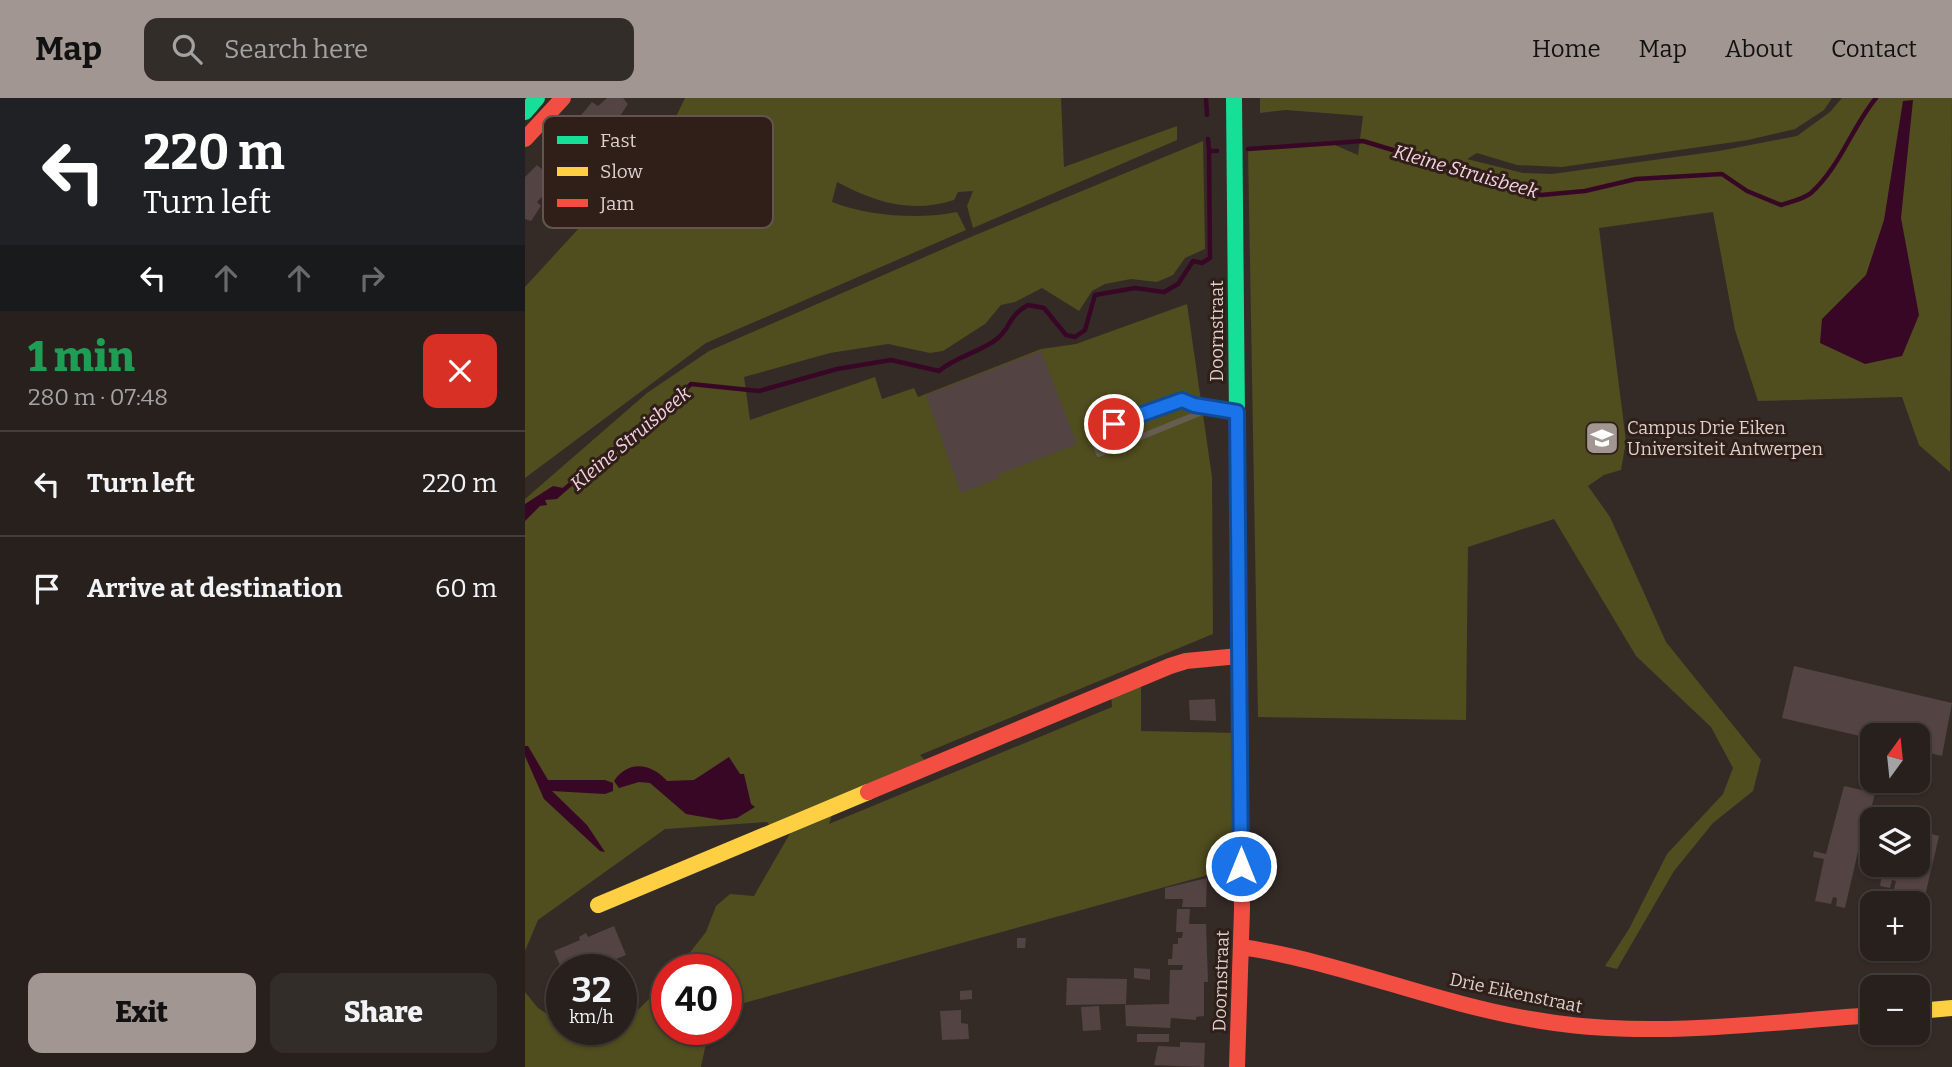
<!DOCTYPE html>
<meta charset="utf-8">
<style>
body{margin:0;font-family:Bitter,serif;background:#332d2a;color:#f1f3f6;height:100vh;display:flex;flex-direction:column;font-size:26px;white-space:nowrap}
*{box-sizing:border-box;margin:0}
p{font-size:23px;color:#a4a3a4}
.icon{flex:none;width:38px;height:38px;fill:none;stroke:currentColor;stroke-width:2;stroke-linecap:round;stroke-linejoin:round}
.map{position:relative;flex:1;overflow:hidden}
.panel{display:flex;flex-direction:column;background:#27201d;width:525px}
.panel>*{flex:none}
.banner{background:#202124;color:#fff;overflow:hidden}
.needle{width:46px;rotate:15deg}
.controls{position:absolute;left:1335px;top:625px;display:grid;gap:14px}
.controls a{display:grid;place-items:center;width:70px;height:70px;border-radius:14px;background:#27201d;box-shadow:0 2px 5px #0004,0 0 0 2px #433e3b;font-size:35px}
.speed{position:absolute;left:21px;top:856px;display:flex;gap:14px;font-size:35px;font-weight:700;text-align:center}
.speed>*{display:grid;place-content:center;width:91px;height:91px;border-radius:50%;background:#27201d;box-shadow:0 2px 5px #0004,0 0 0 2px #433e3b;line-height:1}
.speed small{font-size:18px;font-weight:400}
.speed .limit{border:10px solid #d22;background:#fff;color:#111}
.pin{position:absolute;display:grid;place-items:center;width:60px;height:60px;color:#fff;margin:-30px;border:4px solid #fff;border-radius:50%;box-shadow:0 2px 7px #0007}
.me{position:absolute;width:77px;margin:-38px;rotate:0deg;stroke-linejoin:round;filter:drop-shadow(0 0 5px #0008)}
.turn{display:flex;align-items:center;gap:24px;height:147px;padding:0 28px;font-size:32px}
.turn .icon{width:91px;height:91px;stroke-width:2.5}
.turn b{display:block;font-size:49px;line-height:60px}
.lanes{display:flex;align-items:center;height:66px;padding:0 28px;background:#0003;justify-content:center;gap:35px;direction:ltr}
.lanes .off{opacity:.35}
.round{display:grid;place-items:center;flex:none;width:74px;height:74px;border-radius:14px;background:#332d2a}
.overview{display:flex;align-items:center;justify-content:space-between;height:119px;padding:0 28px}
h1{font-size:42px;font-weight:800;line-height:52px;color:#1e9e55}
.primary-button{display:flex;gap:14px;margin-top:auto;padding:14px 28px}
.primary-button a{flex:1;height:80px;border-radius:14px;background:#a19692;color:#111;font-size:28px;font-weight:800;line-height:80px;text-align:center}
.primary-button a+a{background:#332d2a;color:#f1f3f6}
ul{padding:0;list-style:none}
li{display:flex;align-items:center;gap:21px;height:105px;padding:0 28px;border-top:2px solid #433e3b}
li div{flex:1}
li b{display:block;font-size:26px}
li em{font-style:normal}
header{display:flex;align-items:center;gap:42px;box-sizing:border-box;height:98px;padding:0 35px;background:#a19692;color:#111}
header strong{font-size:33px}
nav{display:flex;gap:38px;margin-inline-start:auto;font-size:24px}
.search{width:490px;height:63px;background:#332d2a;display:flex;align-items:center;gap:18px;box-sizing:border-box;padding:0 24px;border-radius:14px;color:#a4a3a4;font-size:26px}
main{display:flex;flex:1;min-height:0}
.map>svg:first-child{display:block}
.green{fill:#504d1f}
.water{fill:#390726}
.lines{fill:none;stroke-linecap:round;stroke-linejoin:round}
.stream{stroke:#390726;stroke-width:4.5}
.building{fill:#534342}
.lane{stroke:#665c50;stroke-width:6}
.fast{stroke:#16e098;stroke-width:16}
.slow{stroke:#ffcf43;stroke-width:16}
.jam{stroke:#f24e42;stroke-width:16}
.route-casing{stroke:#114b97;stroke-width:18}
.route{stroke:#1a73e8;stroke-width:12}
.labels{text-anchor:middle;stroke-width:6;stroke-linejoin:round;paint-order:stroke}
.street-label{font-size:18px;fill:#dbd0cb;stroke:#2f1f18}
.poi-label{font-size:18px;fill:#dbd0cb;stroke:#2f1f18;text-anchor:start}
.water-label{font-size:19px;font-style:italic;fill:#f7d1e4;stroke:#2f1f18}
.key{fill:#2f1f18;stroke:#63544e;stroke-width:2}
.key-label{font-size:19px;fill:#dbd0cb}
</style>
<header>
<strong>Map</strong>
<div class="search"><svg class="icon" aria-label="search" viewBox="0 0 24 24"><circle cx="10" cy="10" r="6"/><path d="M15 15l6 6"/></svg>Search here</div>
<nav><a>Home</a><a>Map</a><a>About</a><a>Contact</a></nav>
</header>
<main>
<section class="panel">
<div class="banner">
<div class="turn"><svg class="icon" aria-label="left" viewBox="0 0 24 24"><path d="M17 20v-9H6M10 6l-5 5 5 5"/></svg><div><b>220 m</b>Turn left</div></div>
<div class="lanes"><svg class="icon" aria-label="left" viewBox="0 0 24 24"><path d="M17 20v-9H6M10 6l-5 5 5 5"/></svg><svg class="icon off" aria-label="ahead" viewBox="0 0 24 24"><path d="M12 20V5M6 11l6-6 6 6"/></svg><svg class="icon off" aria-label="ahead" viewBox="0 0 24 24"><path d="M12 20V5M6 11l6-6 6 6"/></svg><svg class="icon off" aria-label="right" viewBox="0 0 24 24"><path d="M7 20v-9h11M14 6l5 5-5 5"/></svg></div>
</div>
<div class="overview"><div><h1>1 min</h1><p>280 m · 07:48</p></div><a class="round" style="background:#d93025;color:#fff"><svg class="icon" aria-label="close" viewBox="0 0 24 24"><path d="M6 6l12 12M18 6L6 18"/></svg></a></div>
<ul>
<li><svg class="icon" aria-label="left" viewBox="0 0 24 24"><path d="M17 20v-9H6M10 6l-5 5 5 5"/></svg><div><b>Turn left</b></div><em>220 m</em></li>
<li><svg class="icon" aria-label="arrive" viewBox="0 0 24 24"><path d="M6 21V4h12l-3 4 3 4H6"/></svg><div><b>Arrive at destination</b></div><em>60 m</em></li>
</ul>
<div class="primary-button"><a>Exit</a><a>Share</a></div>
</section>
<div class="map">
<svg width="1427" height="969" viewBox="0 0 1427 969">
<rect width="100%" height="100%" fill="#342b27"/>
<path class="green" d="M160 0H536L539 69 652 28V42L448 130 442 108 448 93 433 94 429 102C386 116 350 104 312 84L307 104C342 118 395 122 432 114L441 132 181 245 0 380V189L145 31Z
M735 0H1307L1299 12 1270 31 1223 42 1037 69 992 67 952 55 942 61 998 75 1027 76 1194 53 1272 38 1305 14 1317 0H1427L1425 374 1394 347 1377 299 1233 303 1210 232 1188 114 1074 130 1101 343 1096 372 1079 377 1063 388 1085 419 1141 544 1236 662 1228 693 1188 725 1149 773 1092 871 1080 868 1104 831 1142 756 1198 696 1208 670 1186 629 1111 558 1029 421 943 449 941 622 733 619 723 51 803 44 833 57 838 18 761 12 735 15Z
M678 43 680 151 660 160 648 177 632 184 606 181 580 186 567 193 554 213 517 190 490 204 476 207 460 226 418 253 405 255 363 246 305 255 219 279 225 322 350 279 357 301 389 290 393 299 516 251 551 246 662 206 687 379 688 536 395 657 405 668 310 708 304 726 587 609 586 592 616 580V633L715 635 716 768 201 910V872L152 871 181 834 191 808 205 796 229 798 271 725 249 734 242 724 140 731 13 822 0 853V401L122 295 184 253 448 138Z
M142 883V931H184L176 969H0V894L13 910 37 926V931H96V920L111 914Z"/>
<path class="water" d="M1388 2 1376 120 1394 217 1377 258 1340 266 1295 245 1297 221 1341 177 1359 122 1378 3Z
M28 388 38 390 39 394 32 401 20 402 22 407 15 408 0 423V406Z
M0 648H3L23 682H80L88 685V693L80 696 27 693 62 727 80 754 75 753 19 701 0 658Z
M204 659 215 676H219L226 706 230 709 212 720 196 722 161 716 125 685 114 684 94 690 89 683C104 661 127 666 142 683L169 682Z"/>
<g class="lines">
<path class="stream" d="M681 0 682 17
M683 41 684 53
M723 51 838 43 1016 97 1060 93 1111 81 1197 76 1222 93 1256 107C1265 104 1279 101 1286 95 1315 69 1327 29 1351 0
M34 396 76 360 122 330 166 286 234 293 312 271 366 262 414 273C431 258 457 254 473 240 487 228 482 219 503 207L519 210 541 237 550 239 560 232 570 197 610 190 639 194 653 186 668 163 677 165 685 160 684 53H692"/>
</g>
<path class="building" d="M82 0H98L103 6 93 21 90 19 80 31 75 27 68 36 71 38 65 49 54 62 49 59 38 72 21 58 37 41 43 47 53 41 59 35 48 27 67 4 73 8Z
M12 67 19 73 24 69 40 84 34 90 30 86 12 104 16 108 6 123 0 121V79Z
M516 253 552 346 472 377 474 380 436 395 401 297Z
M1269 568 1427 605 1417 658 1393 652V637H1348V641L1257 620Z
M690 601 691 623 665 622 664 602Z
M1319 688 1350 695 1347 707 1402 720 1399 734 1414 738 1400 798 1369 791 1371 783 1367 782 1365 790 1355 788 1359 766H1393V721H1348V725L1340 723 1320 810 1311 808 1312 800 1308 799 1306 806 1290 803 1299 761 1288 759 1289 753 1301 756Z
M682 780 681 809H657L658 801H640V790Z
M652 811H665L664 826H681L683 884H679V918L671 919V922L646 920 645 930 601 928 600 907 644 906 645 872H657L658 867H643V861H647L648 846H653V840H657L658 834H651Z
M89 828 101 857 64 872H37L29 853 55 842 54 839 61 835 63 839Z
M492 840H501L500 850H492Z
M609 870 625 871V882L609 880Z
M542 880 602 881 601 906 541 907Z
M447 892V901L435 902V893Z
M574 908 576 932 558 933 556 909Z
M436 912V925L443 926 444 941 417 942 415 913Z
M612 936H644V944H612Z
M655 944 680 945 679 969 629 967 633 948 655 949Z"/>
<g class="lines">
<path class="lane" d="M687 310 574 356 566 334 657 302C674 309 692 311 710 313"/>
<path class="fast" d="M709 0 713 426
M0 14 12 0"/>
<path class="slow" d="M73 807 343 694
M1393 913 1427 910"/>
<path class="jam" d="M0 41 38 0
M343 694 645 568 661 563 714 558
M717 849C815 864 907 904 1005 921 1118 942 1234 925 1348 917
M712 969 717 811 713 426"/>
</g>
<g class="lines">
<g class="route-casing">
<path id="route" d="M589 326 657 302 669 307 712 314 716 768"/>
</g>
<use href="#route" class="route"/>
</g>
<defs>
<g id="university-square" transform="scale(1.75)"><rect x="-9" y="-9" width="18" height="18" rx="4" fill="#a19692" stroke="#2f1f18"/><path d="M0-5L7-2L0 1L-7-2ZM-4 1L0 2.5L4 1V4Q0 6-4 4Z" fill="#fff"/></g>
</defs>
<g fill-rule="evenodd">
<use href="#university-square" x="1077" y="340"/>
</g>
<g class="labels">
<g class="street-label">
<text transform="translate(692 233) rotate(-90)" y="6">Doornstraat</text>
<text transform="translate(696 883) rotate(-88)" y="6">Doornstraat</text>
<text transform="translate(991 895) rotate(12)" y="6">Drie Eikenstraat</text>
</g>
<g class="poi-label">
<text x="1102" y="336">Campus Drie Eiken<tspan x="1102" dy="21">Universiteit Antwerpen</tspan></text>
</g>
<g class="water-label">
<text transform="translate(941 73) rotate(16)" y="7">Kleine Struisbeek</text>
<text transform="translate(105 340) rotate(-40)" y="7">Kleine Struisbeek</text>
</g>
</g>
<rect x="18" y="18" width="230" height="112" rx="10" class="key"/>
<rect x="32" y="38" width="31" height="8" fill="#16e098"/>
<rect x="32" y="69" width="31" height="9" fill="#ffcf43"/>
<rect x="32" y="101" width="31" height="8" fill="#f24e42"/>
<g class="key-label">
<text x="75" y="49">Fast</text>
<text x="75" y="80">Slow</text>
<text x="75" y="112">Jam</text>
</g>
</svg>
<div class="controls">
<a><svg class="needle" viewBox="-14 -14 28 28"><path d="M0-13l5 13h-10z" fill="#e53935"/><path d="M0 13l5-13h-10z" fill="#a4a3a4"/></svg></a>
<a><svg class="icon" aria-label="layers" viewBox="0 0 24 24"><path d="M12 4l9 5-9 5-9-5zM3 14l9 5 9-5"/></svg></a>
<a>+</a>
<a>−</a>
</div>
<div class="speed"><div>32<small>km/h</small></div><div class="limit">40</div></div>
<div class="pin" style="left:589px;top:326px;background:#d93025"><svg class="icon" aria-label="arrive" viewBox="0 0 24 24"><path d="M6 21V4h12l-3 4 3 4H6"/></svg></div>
<svg class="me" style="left:716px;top:768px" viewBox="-20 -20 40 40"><circle r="17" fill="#1a73e8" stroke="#fff" stroke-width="3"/><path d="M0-11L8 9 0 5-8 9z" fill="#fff"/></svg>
</div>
</main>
